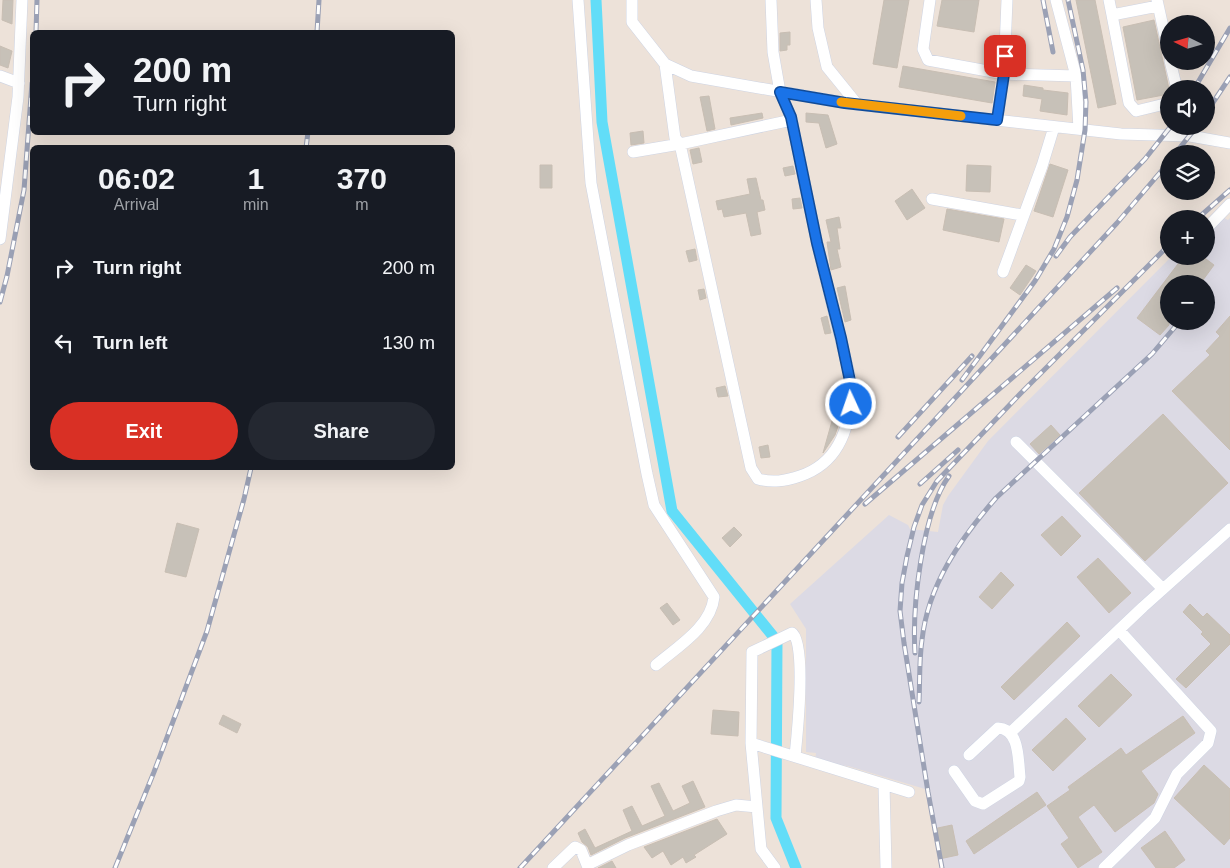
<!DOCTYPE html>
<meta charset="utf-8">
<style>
body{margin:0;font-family:Helvetica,sans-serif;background:#242831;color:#f1f3f6;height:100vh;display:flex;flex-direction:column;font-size:19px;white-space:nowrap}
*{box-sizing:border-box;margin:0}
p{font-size:16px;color:#9ea1a6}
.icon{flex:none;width:28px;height:28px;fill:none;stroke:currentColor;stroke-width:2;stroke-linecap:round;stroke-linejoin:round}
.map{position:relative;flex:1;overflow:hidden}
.drawer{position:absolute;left:30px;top:145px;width:425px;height:325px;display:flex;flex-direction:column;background:#171b24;border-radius:8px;box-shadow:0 5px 20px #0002}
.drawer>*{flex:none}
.banner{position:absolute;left:30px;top:30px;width:425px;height:105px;border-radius:8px;box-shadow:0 5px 20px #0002;background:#171b24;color:#f1f3f6;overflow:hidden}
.needle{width:32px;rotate:275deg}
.fabs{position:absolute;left:1160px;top:15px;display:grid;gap:10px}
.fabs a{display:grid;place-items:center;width:55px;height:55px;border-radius:50%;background:#171b24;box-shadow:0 5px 20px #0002;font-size:25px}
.pin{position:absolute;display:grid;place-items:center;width:42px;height:42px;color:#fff;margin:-21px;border-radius:10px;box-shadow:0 2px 8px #0006}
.me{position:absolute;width:55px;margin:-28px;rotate:357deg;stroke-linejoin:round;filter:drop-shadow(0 0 4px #0008)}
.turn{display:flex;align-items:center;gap:18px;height:105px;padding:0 20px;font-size:22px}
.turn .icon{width:65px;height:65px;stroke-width:2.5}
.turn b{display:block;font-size:35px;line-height:42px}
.eta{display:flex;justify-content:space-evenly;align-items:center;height:85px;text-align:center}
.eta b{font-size:30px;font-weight:700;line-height:35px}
.cta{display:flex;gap:10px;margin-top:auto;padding:10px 20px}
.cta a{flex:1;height:58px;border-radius:30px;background:#d93025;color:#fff;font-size:20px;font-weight:700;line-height:58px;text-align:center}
.cta a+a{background:#242831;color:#f1f3f6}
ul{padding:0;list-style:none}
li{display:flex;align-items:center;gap:15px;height:75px;padding:0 20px}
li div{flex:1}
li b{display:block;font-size:19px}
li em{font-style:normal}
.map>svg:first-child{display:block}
.industrial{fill:#dcdae4;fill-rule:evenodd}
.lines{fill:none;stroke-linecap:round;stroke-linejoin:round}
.canal{stroke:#62ddf8;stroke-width:11}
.building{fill:#c7c1b8;stroke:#c8beb3}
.minor-casing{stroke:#ced4e3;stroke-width:12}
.minor{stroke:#fff;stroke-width:11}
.rail-casing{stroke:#9ba1b5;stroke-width:5}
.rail{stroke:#fff;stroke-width:3;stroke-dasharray:9;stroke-linecap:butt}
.route-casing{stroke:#114b97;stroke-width:12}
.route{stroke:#1a73e8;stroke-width:9}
.slow{stroke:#f59e0b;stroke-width:9}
</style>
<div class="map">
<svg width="1230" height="868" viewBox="0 0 1230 868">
<rect width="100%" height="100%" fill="#ede2d9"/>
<path class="industrial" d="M1219 215 1228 220 1230 218V868H940L925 789 848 766 815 762 816 753 806 752V629L790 604 889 515 908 525 910 529 938 532 943 505 948 496 988 441 1172 256H1206V223ZM1169 284H1206V321H1169Z"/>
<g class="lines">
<path class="canal" d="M596 0 602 122 672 511 777 641 776 818 796 868"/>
</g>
<path class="building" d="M3 0H13L12 24 2 20Z
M884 0H909L897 68 873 64Z
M942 0H979L974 32 937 26Z
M1076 0H1095L1116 104 1098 108Z
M1154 20 1169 89V94L1137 100 1123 27Z
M790 32V45H787V50L780 51V33Z
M0 46 12 51 8 68 0 65Z
M903 66 995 82 992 103 899 87Z
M1024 85 1043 88V90L1068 93 1067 115 1040 111 1042 99 1023 96Z
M709 96 715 129 707 131 700 97Z
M762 113 763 118 731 125 730 118Z
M806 113 828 115 837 144 826 148 819 123 806 122Z
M643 131 644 143 631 145 630 133Z
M699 148 702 162 693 164 690 150Z
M1050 164 1068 170 1053 217 1034 211Z
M540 165H552V188H540Z
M967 165 991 166 990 192 966 191Z
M793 166 795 174 785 176 783 168Z
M756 178 761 200H763L765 210 757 212 761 234 751 236 746 213 724 217 722 209 718 210 716 201 750 194 747 179Z
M912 189 925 208 907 220 895 201Z
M800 198 802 208 793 209 792 199Z
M947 209 1004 219 999 242 943 230Z
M839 217 841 228H837L840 249H837L841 267 831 270 827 242H831L826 220Z
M695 249 697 260 689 262 686 251Z
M1184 256H1202L1214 265 1200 284H1169V325L1160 335 1137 318Z
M1026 265 1036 271 1020 295 1010 288Z
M845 286 851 320 845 322 837 288Z
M704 289 706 298 700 300 698 290Z
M827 316 831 333 825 334 821 318Z
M1230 316V450L1172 391 1210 355 1206 351 1220 336 1216 332Z
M725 386 728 396 718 397 716 388Z
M1163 414 1228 483 1145 561 1079 493Z
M832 421 839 423 835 435 823 453Z
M1051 425 1060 435 1039 454 1030 444Z
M768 445 770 457 761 458 759 447Z
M1062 516 1081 536 1061 556 1041 535Z
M177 523 199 529 186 577 165 572Z
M734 527 742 535 730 547 722 538Z
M1098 558 1131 593 1109 613 1077 577Z
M1001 572 1014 585 992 609 979 597Z
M667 603 680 620 673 625 660 608Z
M1190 604 1203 617 1207 613 1230 635V644L1186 688 1176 679 1211 644 1201 634 1203 632 1183 612Z
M1067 622 1080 636 1014 700 1001 687Z
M1111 674 1132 695 1099 727 1078 706Z
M713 710 739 712 738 736 711 734Z
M223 715 241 724 237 733 219 724Z
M1183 716 1195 733 1141 771 1158 794 1154 803 1115 832 1094 805 1078 817 1102 852 1078 868 1061 844 1069 838 1047 806 1070 790 1068 787 1121 748 1126 755Z
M1066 718 1086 739 1053 771 1032 750Z
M1204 765 1230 789V838L1224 845 1174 798Z
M693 781 705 807 625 838 591 855 588 847 582 842 578 833 585 829 595 848 632 831 623 810 632 806 642 826 665 816 651 786 659 783 673 811 690 803 682 786Z
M1037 792 1046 805 974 854 966 841Z
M717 819 727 834 694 855 696 857 686 863 683 857 671 865 663 851 652 858 644 847Z
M952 825 958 855 939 859 933 829Z
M1165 831 1185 860 1174 868H1156L1141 848Z
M612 861 616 868H598Z"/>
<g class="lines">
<g class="minor-casing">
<path id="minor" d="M578 0 591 183 647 474 654 505 714 597C711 627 677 647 656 665
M632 0V22L665 64 691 76 845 103 1121 134 1190 136 1230 143
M816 0 818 28 827 67 857 104
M930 0 923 49 928 60 1004 74 997 120
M1007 0 1004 74 1076 76
M1056 0 1076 76 1079 129
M1109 0 1112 15 1158 6
M1157 0 1169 54
M1112 15 1129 103 1136 111 1169 103
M1170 61 1177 89
M665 64 675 138 680 144 751 468 758 479C773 483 785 481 800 476 842 462 852 422 851 381L817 243 791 117 780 92 773 52 771 0
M0 76 19 83
M633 152 680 144 792 120
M932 199 1022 215
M1206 229 1230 204
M0 239 18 97 22 0
M1003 272 1042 166 1054 127
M1016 442 1163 589
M1010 733 1143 607 1230 529
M751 743 909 792
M954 771 975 801 983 804 1019 781 1020 777C1018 760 1020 729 998 728L969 755
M884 784 886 868
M553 868 575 847 581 850 587 865 628 845 716 811 736 805 757 807
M775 868 761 849 751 743 752 652 792 633C807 642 797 737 795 756
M1104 868 1155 818 1177 774 1208 743 1211 731 1119 630"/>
</g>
<use href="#minor" class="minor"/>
<g class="rail-casing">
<path id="rail" d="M1043 0 1053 52
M36 32 37 0
M317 32 319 0
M1194 89 1230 28
M1206 113 1230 77
M306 148 308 132
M1175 154 1197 126
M1197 219 1230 190
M1056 256 1070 237 1145 159 1171 126
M0 302 7 276 24 190 32 83
M962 380 1035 281 1054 249 1067 217 1077 180 1085 130 1086 102 1083 70 1068 0
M898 437 972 356
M920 484 958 450
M865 504 1117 288
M915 653C912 607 922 513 949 476
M919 702C920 681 919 660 922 640 928 585 960 539 996 498L1152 354 1180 321
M115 868 154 772 207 631 244 499 251 468
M520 868 1117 223 1169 162
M942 868 928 792 904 643 900 611 902 583 907 556 914 527 922 505 937 481 1021 393 1169 245"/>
</g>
<use href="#rail" class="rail"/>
</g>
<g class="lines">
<g class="route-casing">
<path id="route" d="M851 404 850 381 841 338 817 243 791 117 780 92 845 103 997 120 1004 74 1005 56"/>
</g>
<use href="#route" class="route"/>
<path class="slow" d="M841 102 961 116"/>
</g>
</svg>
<div class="fabs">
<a><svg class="needle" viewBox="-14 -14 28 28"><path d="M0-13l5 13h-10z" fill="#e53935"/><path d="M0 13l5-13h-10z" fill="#9ea1a6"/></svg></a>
<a><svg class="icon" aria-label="sound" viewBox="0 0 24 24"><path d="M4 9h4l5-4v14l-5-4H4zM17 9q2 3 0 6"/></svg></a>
<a><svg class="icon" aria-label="layers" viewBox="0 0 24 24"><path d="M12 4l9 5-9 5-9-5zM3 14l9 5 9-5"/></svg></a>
<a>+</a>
<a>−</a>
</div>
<div class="pin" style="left:1005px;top:56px;background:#d93025"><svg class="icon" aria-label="arrive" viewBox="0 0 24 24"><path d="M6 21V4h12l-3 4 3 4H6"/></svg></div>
<svg class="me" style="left:851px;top:404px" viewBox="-20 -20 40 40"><circle r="17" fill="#1a73e8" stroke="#fff" stroke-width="3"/><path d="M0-11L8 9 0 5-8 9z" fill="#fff"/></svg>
<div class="banner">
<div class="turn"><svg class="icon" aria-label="right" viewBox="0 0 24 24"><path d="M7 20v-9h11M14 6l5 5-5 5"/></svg><div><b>200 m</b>Turn right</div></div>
</div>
<section class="drawer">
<div class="eta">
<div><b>06:02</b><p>Arrival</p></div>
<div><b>1</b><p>min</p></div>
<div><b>370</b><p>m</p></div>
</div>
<ul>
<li><svg class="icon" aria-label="right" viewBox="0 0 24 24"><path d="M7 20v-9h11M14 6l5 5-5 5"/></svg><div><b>Turn right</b></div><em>200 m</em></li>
<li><svg class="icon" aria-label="left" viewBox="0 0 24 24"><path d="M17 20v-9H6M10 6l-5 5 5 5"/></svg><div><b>Turn left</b></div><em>130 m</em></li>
</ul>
<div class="cta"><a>Exit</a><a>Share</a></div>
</section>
</div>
